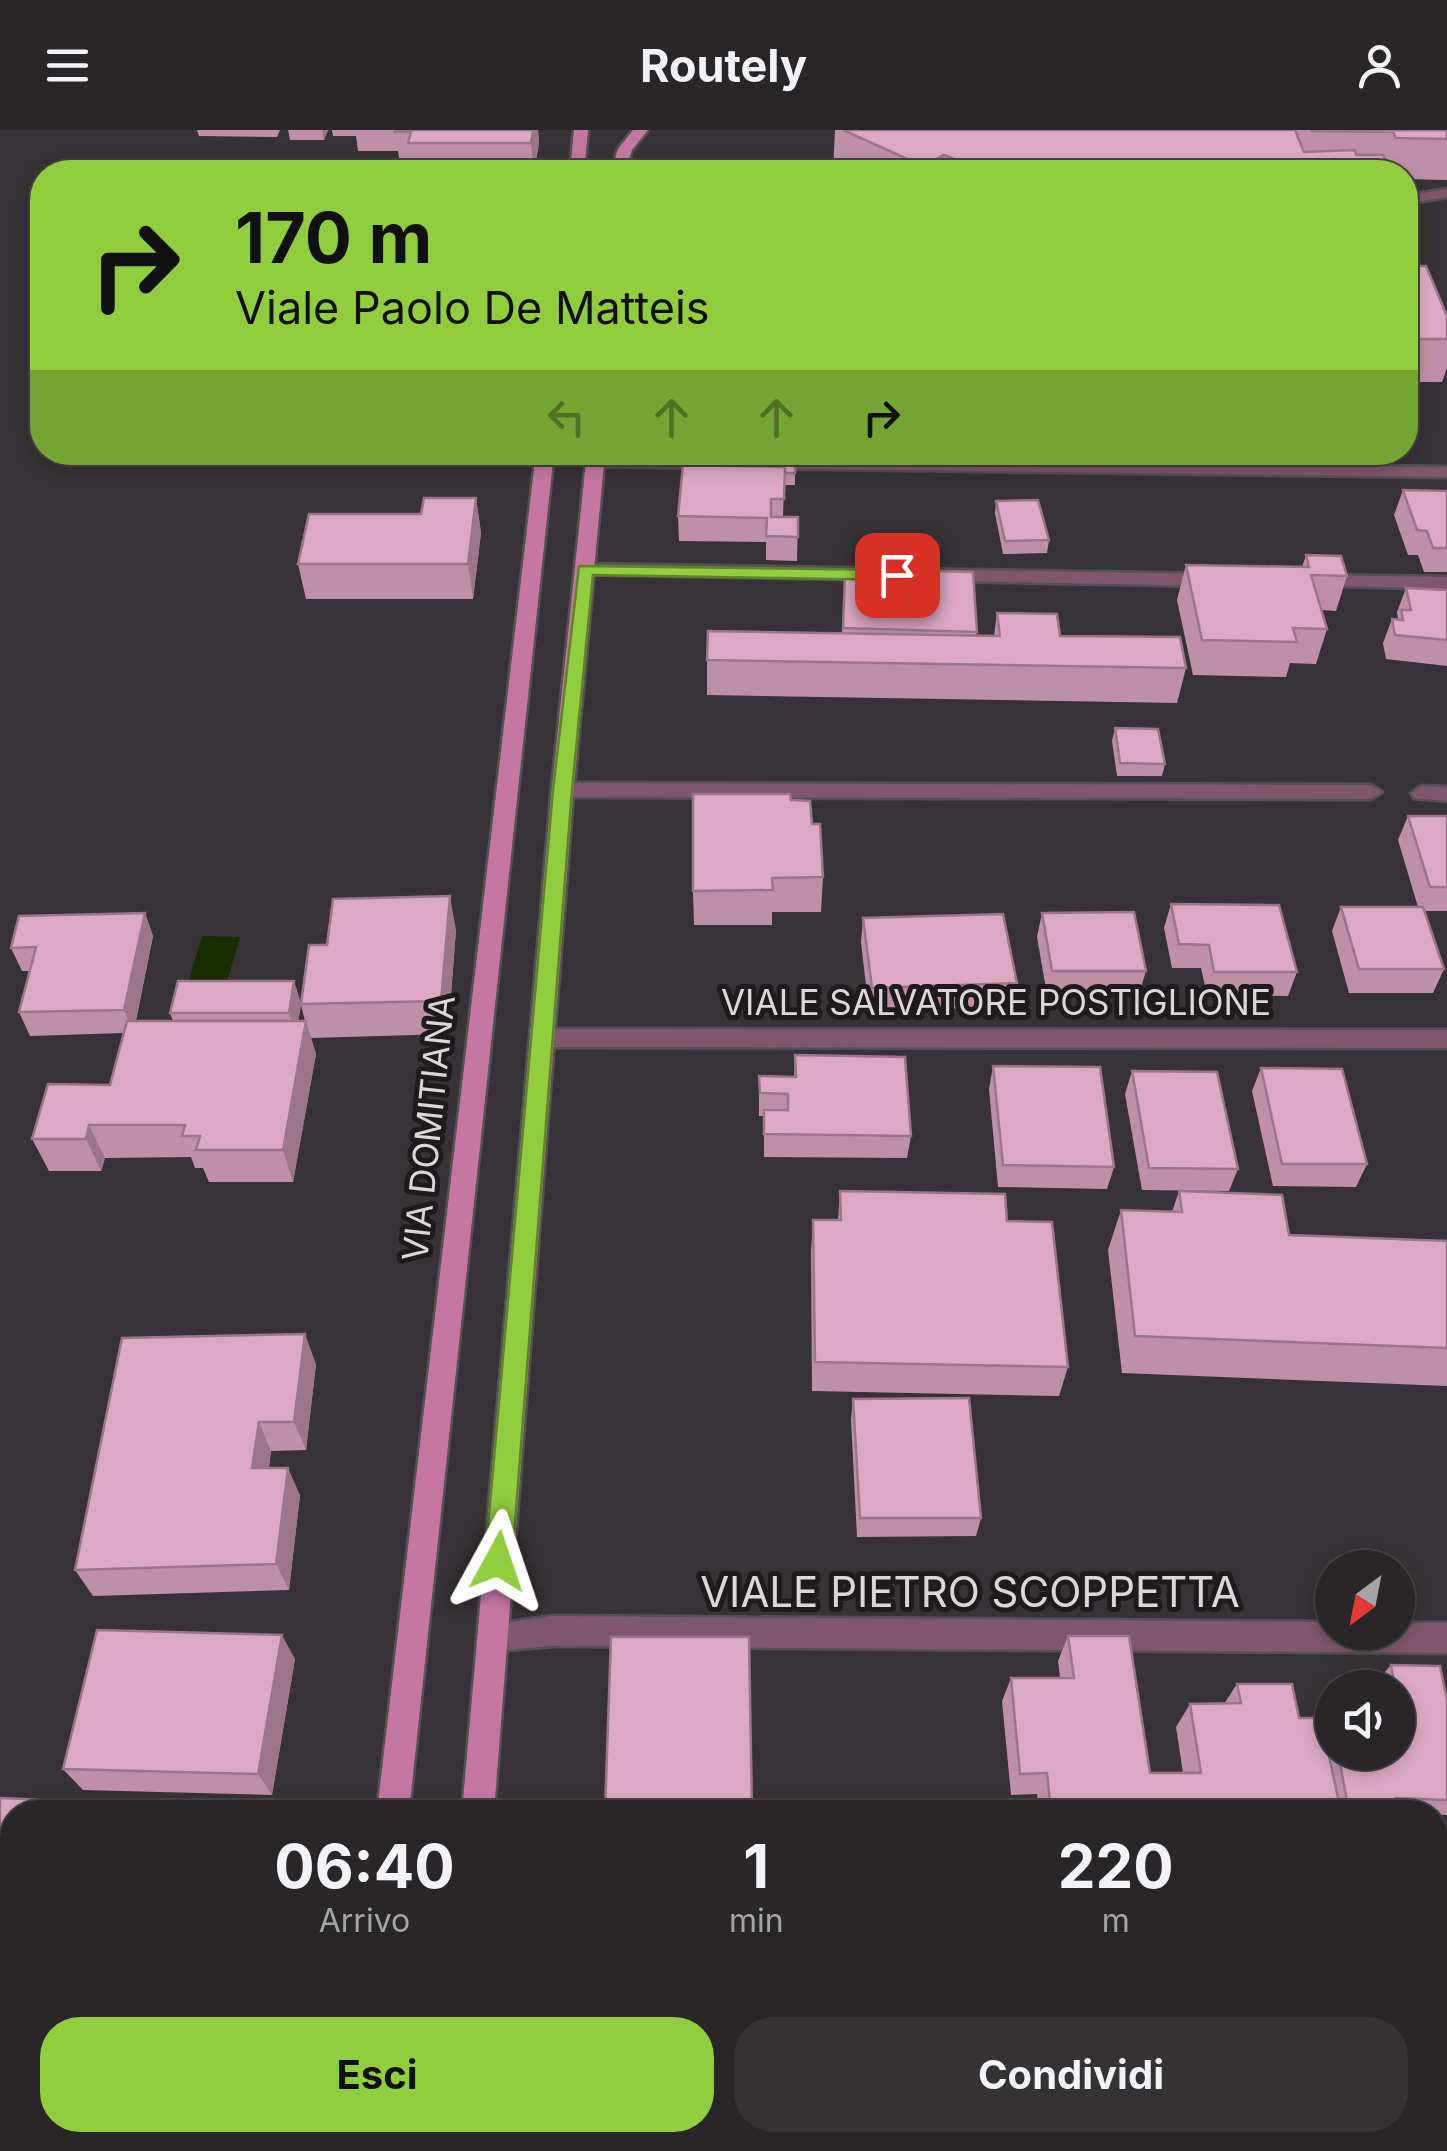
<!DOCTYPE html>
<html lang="it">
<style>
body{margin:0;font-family:Inter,sans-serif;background:#353234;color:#f1f3f6;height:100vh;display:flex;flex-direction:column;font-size:38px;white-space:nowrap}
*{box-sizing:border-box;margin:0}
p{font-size:32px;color:#a5a5a8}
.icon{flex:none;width:55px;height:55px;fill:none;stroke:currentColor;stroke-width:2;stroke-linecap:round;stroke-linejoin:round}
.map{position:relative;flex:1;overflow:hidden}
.panel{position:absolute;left:0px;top:1670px;width:1448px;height:352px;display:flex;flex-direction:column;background:#292628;border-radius:40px 40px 0 0;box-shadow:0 5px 15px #0003,0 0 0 2px #454345}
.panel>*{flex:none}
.top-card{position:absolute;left:30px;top:30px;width:1388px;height:305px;border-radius:40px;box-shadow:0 5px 15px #0003,0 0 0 2px #454345;background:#92cd3f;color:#111;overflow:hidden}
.needle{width:65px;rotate:212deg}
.buttons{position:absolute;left:1315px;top:1420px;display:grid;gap:20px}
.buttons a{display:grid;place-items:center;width:100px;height:100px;border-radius:50%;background:#292628;box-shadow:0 5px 15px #0003,0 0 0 2px #454345;font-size:50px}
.pin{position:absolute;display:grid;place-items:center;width:85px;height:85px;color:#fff;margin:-42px;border-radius:20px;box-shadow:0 5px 15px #0006}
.me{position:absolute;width:110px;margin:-55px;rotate:5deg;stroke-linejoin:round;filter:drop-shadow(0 0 8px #0008)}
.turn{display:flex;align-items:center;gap:35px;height:210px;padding:0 40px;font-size:45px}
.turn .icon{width:130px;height:130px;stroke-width:2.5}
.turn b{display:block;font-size:70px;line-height:85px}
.lanes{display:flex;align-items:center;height:95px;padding:0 40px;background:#0003;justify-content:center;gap:50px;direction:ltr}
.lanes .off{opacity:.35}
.eta{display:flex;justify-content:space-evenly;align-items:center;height:170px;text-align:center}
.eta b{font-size:60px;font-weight:700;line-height:70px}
.button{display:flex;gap:20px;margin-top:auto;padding:20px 40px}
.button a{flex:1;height:115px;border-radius:40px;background:#92cd3f;color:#111;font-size:40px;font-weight:700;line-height:115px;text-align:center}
.button a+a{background:#353234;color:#f1f3f6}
header{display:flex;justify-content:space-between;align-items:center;height:130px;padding:0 40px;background:#292628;font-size:45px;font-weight:700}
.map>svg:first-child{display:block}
.water{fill:#1a2b00}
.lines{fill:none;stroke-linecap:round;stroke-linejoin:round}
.minor-casing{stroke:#545053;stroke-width:5}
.major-casing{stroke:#545053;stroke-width:5}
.minor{fill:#7e576b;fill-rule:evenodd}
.major{fill:#c577a2;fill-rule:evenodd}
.wall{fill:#bd90a8;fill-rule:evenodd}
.shaded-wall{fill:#9a7688}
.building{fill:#dca8c3;stroke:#9a7688;stroke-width:2.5}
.route{fill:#92cd3f;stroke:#5f8529;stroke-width:2.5}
.labels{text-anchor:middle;stroke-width:10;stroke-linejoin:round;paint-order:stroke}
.street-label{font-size:35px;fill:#dad7d9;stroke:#1d1b1c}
.near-street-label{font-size:42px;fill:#dad7d9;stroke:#1d1b1c}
</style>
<header><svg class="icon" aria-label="menu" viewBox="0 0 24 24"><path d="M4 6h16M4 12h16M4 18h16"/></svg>Routely<svg class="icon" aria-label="person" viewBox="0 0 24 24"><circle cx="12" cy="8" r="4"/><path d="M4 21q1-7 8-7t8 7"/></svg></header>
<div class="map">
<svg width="1447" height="2021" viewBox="0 0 1447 2021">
<rect width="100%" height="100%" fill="#373235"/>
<path class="water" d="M202 806 240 807 224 862 186 861Z"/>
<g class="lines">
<g class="minor-casing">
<path id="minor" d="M1447 59V67L1405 74V66Z
M1405 116 1413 121 1447 204V229L1439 224 1405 140Z
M595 327 1447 337V347L589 336 586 332Z
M585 434 1217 444 1227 450 1217 456 578 444 576 440Z
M1312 445 1447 447V459L1305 455 1302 451Z
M562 653 1371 655 1382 662 1371 669 562 667 551 660Z
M1422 656 1447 657V671L1414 668 1411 663Z
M544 899 1447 900V918L544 917 532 908Z
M553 1486 1332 1492V1502H1398V1493H1447V1523L553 1516 492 1521 481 1516 477 1506 481 1496Z"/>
</g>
<g class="major-casing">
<path id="major" d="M574 0H588L584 42H570Z
M633 0H648L632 20 625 42H611L618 19Z
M536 322H554L409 1682H377Z
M587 322H605L573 666 494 1682H462L551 666Z
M338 2010H374L373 2021H337Z
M435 2010H471V2021H435Z"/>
</g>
<use href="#minor" class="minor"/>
<use href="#major" class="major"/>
</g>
<path class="wall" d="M197 0H280L277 7 199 6Z
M288 0H328L324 10H290Z
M332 0H538L539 13 534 42H412L411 35H400L398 21H358L356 6H333Z
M835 0H1447V50L1405 49V42H833Z
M1405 136 1447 210V238L1442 252H1405Z
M1337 322H1378L1376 328 1340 329Z
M795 331V355H784L783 387H798L797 431 766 430V412L679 411 678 386 763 336Z
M1403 360 1447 361V442H1424L1418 425H1408L1394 385Z
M476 368 481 403 473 469H306L298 434 421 384Z
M996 371 1049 410 1047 423 1003 424 995 383Z
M1306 425 1347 446 1336 481 1322 480 1327 499 1316 534 1290 533 1286 547 1193 545 1177 470 1186 435 1302 437Z
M930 441 977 502 976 506H994L997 483 1060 506 1186 538 1177 573 707 565V530L842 503 845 445 929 448Z
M1406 458 1447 459V536L1386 529 1383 513 1392 489H1398L1397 482Z
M1115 598 1165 634 1162 646H1117L1112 611Z
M791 670 812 694 823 747 821 782H772V795H694L693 761Z
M1408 686H1447V781H1424L1444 839 1433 863H1349L1332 801 1341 777H1418L1398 710Z
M1171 774 1297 842 1288 866 1207 865 1201 838H1172L1164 798Z
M145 783 153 806 136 891H173L170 883 294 851 301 874 456 800 448 904 311 908 316 924 293 1052H209L203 1038H195L191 1027 105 1028 101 1041H49L32 1009 110 955 124 903 30 906 19 882 30 841H22L11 818ZM301 875 305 891H298Z
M1042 783 1146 841 1139 864 1047 865 1037 807Z
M863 788 1017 853 1012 877 869 881 861 812Z
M795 925 911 1006 907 1028 764 1027V986H759V946L794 947Z
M993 936 1114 1037 1107 1059 998 1057 989 959Z
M1261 938 1367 1034 1356 1057 1273 1056 1252 961Z
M1132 941 1238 1039 1229 1061 1142 1060 1125 964Z
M840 1061 1007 1091 1068 1237 1059 1266 812 1261 811 1121 813 1090H838Z
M1179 1061 1289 1105 1447 1111V1256L1122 1243 1108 1120 1121 1080 1172 1082Z
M316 1234 306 1320 271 1321 269 1338 300 1365 289 1460 93 1466 75 1440Z
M853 1269 981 1388 976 1406 857 1407 851 1289Z
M1068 1506 1150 1643H1183L1176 1597 1190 1574H1224L1237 1554 1299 1588 1326 1612 1331 1607 1326 1578 1332 1570V1622H1398V1558H1378L1377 1551 1391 1535 1447 1570V1685H1435V1682H1039L1037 1664 1011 1665 1002 1571 1011 1548H1060L1058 1531Z
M295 1529 272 1665 83 1660 63 1639Z
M0 1668 93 1672 103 1682H12V1853H0Z
M1447 1776V1804L1442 1780Z
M1447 1844V1868L1443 1847Z
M710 2010 947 2020 710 2021Z"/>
<path class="shaded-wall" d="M322 0H328L324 10Z
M533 0H538L539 13 534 42 531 13Z
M944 25 942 42H922L923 36Z
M1114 34 1112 42H1097Z
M476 368 481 403 473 469 468 434Z
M450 766 456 800 448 904 441 871Z
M145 783 153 806 133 903 124 880Z
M294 851 301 875 296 906 289 883Z
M306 891 316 924 293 1052 283 1020Z
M89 995 105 1028 101 1041 86 1009Z
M305 1204 316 1234 306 1320 294 1292Z
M259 1292 271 1321 265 1366 252 1338Z
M288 1338 300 1365 289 1460 276 1434Z
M282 1505 295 1529 272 1665 258 1644Z
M93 1672 103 1682H90Z
M47 2010H73L71 2021H45Z"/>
<path class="building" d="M396 0H533L531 13H408L411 2H395Z
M843 0H1297H1295L1304 22 1355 20 1356 25H1383L1391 42H1135L1114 34 1097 42H986L944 25 923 36Z
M1447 0V9L1396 8 1393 2 1310 1Z
M1405 136H1426L1447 186V209H1405Z
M763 330 795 331V343H785V337L763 336Z
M683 335 785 337 784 369H771V387H798V407L766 406 767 388 678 386Z
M1403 360 1447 361V418H1433L1427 401 1417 400Z
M424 368H476L468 434H298L309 384H421Z
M1038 370 1049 410 1005 411 996 371Z
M1306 425 1341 426 1347 446 1311 445 1327 499 1293 498 1297 512 1202 510 1186 435 1309 437Z
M930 441 973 442 977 502 843 498 845 445 930 448Z
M1406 458 1447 460V510L1395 505 1392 489 1403 490 1401 480H1411Z
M997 483 1057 484 1060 506 1180 507 1186 538 707 530 708 501 1000 506Z
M1115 598 1158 599 1165 634 1120 633Z
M693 664H790L791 670 810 671 812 694H820L823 747 772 748 773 760 693 761Z
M1408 686H1447V757H1430Z
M450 766 441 871 301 874 309 815H327L333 769Z
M1171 774 1279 775 1297 842H1214L1209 815 1179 814Z
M1341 777H1423L1444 839H1359Z
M1134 782 1146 841H1052L1042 783Z
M145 783 124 880 19 882 36 817 11 818 19 786Z
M1003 784 1017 853 872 858 863 788Z
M178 851H294L289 883H170Z
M127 891H306L283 1020H196L200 1006H182L185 995H89L86 1009H32L48 954 110 955Z
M795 925 905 927 911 1006 764 1004V980H788V964L760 963 759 946 796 947Z
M993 936 1100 937 1114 1037 1003 1035Z
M1261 938 1342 939 1367 1034H1282Z
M1132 941 1217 942 1238 1039 1149 1038Z
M840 1061 1005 1064 1007 1091 1052 1092 1068 1237 815 1232 813 1090H841Z
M1179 1061 1282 1065 1289 1105 1447 1111V1218L1135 1206 1121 1080 1182 1082Z
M305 1204 294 1292H259L252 1338H288L276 1434 75 1440 122 1208Z
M969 1268 981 1388H860L853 1269Z
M97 1500 282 1505 258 1644 63 1639Z
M1068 1506H1129L1150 1643H1201L1190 1574 1241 1573 1237 1554H1292L1299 1588H1321L1341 1682H1051L1047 1643 1020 1644 1011 1548H1074Z
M611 1507H749L752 1682H605Z
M1391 1535 1440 1536 1447 1570V1670L1396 1668 1399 1682H1349L1338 1622H1398V1558H1395Z
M0 1668 93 1672 90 1682H12V1843L0 1842Z
M0 1897 12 1898V2010H47L45 2021H0Z
M710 2010H946L947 2020 710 2019Z"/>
<path class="route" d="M579 436 897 440 905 445 897 450 593 445 572 660 512 1431 508 1440 498 1444 489 1440 485 1431 553 660Z"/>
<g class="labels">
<g class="street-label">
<text x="996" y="885">VIALE SALVATORE POSTIGLIONE</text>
<text transform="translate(429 998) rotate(-84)" y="12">VIA DOMITIANA</text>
</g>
<g class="near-street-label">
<text x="970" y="1477">VIALE PIETRO SCOPPETTA</text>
</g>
</g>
</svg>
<div class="buttons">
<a><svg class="needle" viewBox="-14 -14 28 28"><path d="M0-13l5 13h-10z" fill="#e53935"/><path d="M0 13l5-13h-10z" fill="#a5a5a8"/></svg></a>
<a><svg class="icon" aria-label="sound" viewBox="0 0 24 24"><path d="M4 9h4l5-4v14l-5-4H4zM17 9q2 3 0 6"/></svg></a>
</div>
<div class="pin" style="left:897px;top:445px;background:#d93025"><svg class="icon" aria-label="arrive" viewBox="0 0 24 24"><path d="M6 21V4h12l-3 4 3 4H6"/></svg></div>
<svg class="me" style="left:498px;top:1431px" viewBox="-20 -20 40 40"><path d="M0-17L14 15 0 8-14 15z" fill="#92cd3f" stroke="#fff" stroke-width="4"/></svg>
<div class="top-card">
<div class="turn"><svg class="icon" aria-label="right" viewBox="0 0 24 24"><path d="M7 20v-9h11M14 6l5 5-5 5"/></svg><div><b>170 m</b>Viale Paolo De Matteis</div></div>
<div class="lanes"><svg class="icon off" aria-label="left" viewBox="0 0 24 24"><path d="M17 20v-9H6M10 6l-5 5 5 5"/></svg><svg class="icon off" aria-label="ahead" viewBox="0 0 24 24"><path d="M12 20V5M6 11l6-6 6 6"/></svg><svg class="icon off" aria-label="ahead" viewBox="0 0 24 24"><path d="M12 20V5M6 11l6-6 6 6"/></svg><svg class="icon" aria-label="right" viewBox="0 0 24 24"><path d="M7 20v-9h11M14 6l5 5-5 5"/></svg></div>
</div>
<section class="panel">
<div class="eta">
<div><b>06:40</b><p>Arrivo</p></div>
<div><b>1</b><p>min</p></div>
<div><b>220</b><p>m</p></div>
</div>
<div class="button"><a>Esci</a><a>Condividi</a></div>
</section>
</div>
